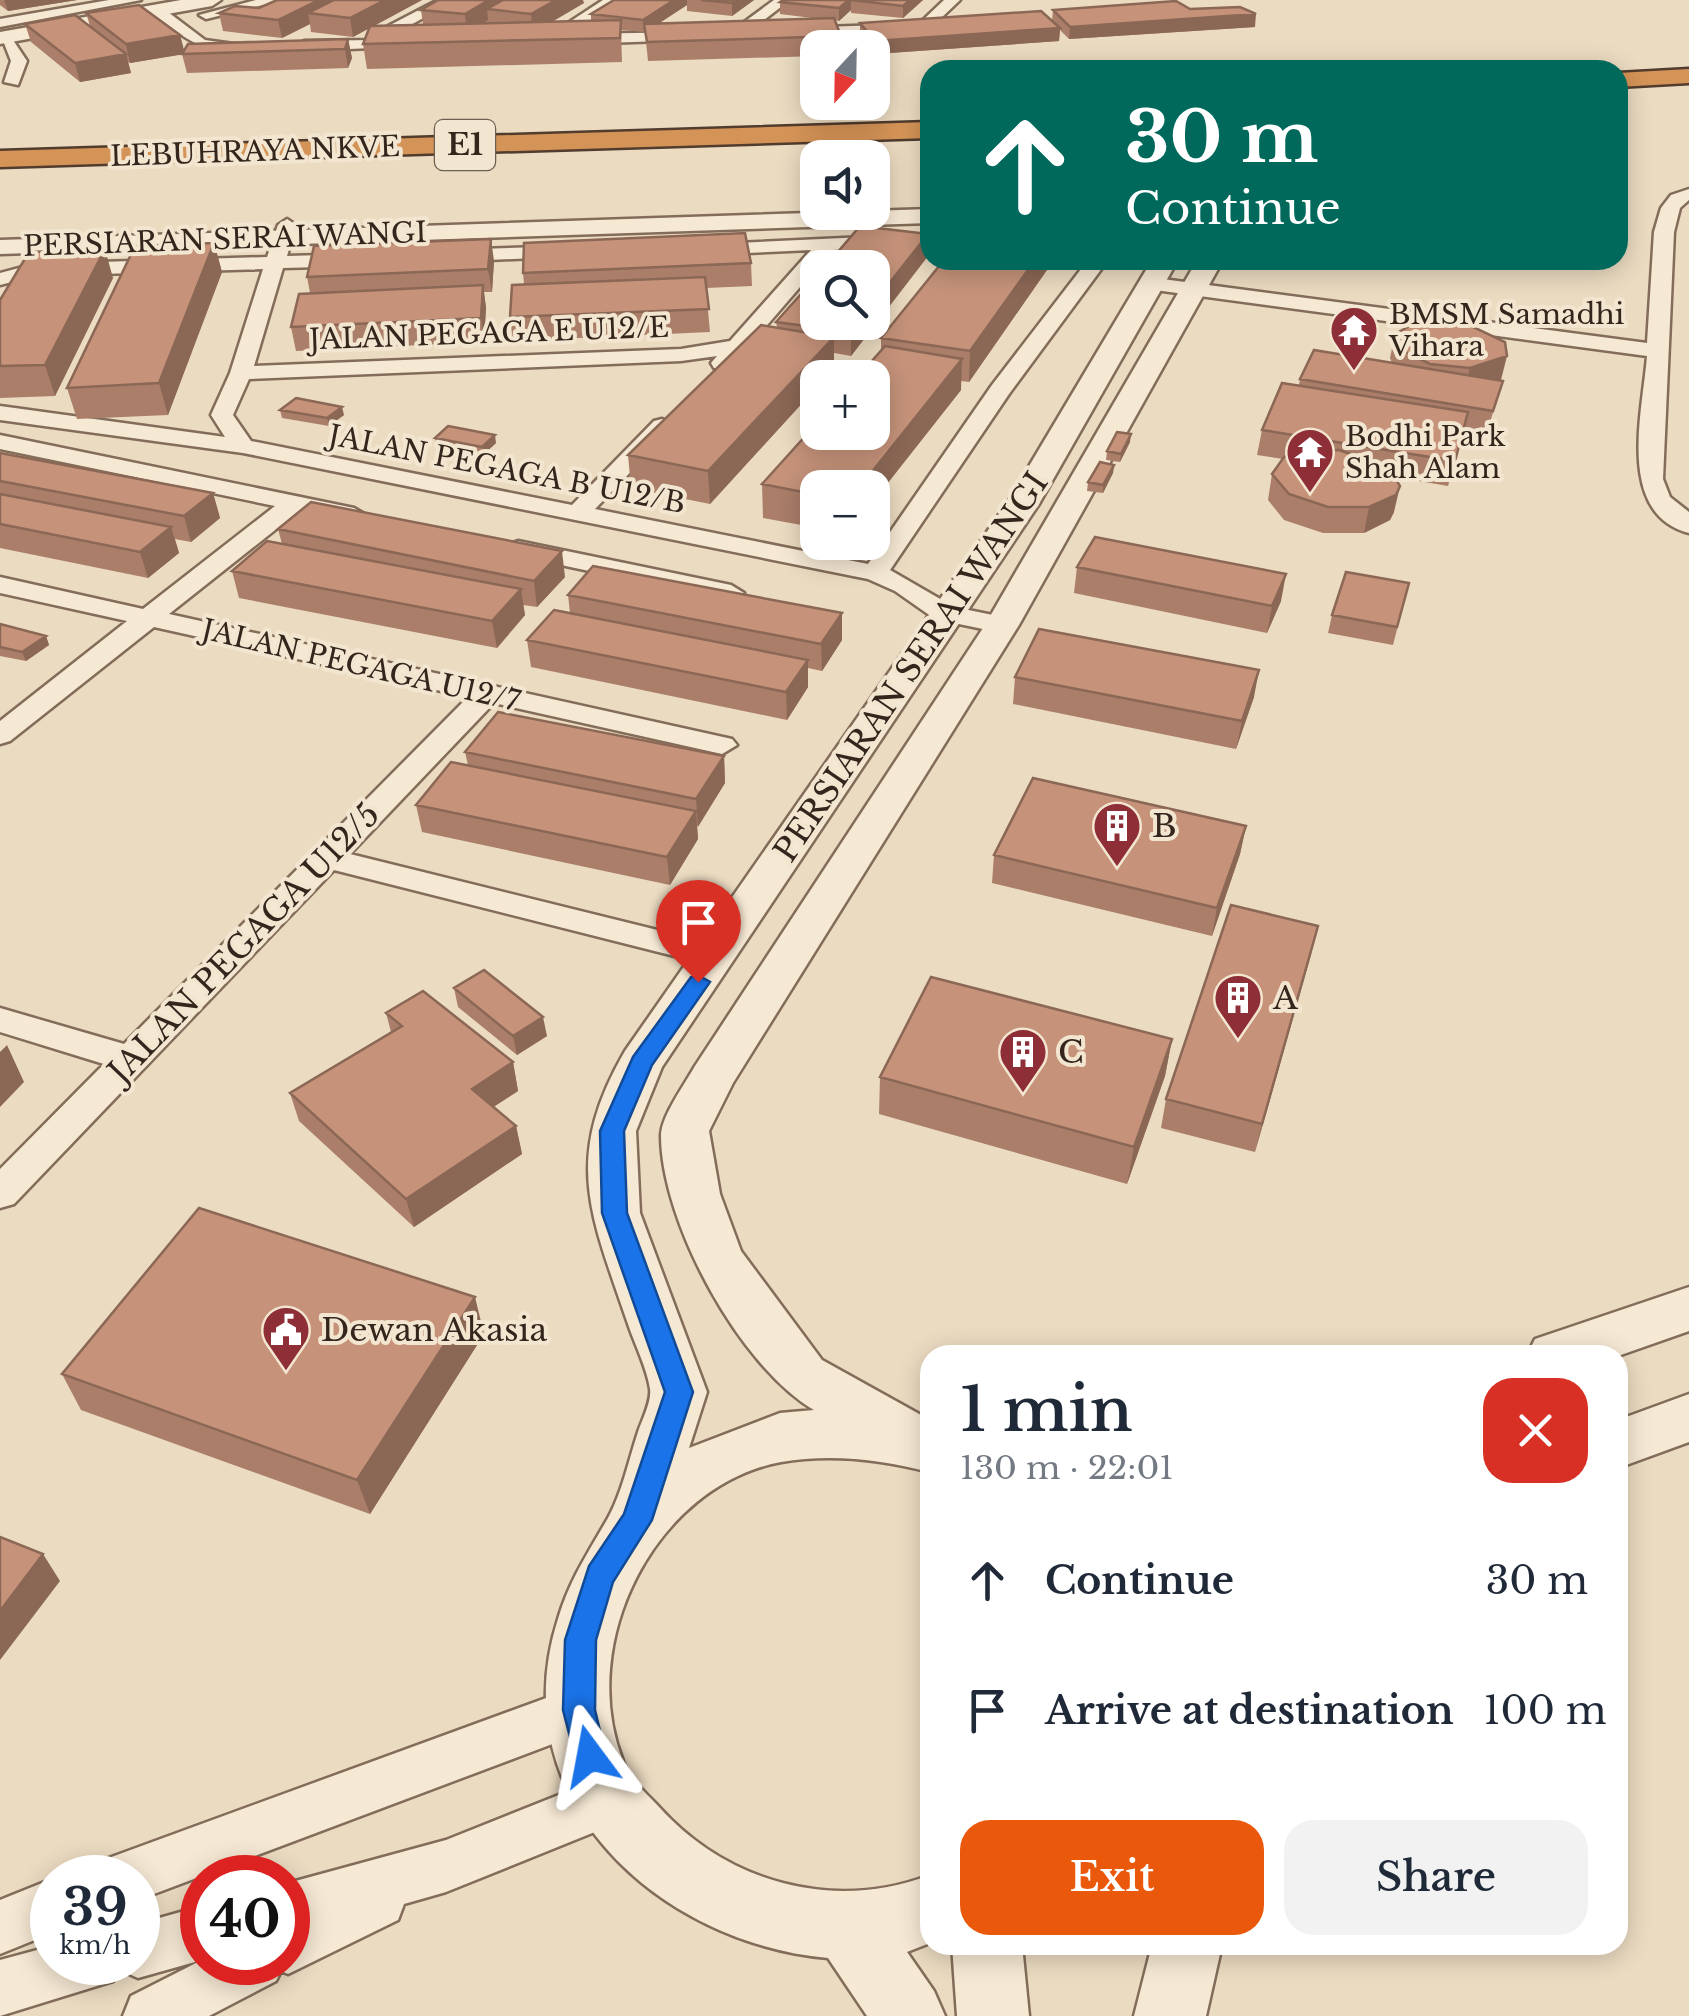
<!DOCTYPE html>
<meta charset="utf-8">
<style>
body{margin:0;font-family:"Libre Baskerville",serif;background:#f2f2f3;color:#1f2937;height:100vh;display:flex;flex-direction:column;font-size:38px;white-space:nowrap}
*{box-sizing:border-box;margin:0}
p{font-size:32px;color:#747a83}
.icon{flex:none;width:55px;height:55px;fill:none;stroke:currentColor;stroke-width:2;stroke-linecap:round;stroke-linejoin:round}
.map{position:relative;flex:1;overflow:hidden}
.drawer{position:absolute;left:920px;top:1345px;width:708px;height:610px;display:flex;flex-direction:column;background:#fff;border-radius:30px;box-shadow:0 5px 25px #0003}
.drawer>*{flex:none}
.banner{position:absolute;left:920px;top:60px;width:708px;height:210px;border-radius:30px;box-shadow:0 5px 25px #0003;background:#00695c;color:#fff;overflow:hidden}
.needle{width:65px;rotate:202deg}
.fabs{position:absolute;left:800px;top:30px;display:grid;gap:20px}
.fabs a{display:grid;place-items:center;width:90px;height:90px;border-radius:20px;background:#fff;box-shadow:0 5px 25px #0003;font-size:50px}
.speed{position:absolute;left:30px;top:1855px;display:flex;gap:20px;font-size:50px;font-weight:700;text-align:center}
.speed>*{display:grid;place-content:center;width:130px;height:130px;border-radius:50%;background:#fff;box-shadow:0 5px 25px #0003;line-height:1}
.speed small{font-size:25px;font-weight:400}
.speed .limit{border:15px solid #d22;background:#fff;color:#111}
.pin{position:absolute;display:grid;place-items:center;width:85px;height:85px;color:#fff;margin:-102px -42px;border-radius:50% 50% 50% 0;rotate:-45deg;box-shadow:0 0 10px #0007}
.pin .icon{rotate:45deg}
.me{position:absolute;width:110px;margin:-55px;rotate:347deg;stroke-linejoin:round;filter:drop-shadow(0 0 8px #0008)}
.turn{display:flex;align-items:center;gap:35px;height:210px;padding:0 40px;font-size:45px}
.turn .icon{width:130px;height:130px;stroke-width:2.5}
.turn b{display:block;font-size:70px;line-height:85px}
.round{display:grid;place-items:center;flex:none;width:105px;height:105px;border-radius:30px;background:#f2f2f3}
.headline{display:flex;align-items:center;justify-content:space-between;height:170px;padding:0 40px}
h1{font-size:60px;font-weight:600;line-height:75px}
.action{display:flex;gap:20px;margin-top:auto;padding:20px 40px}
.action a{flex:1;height:115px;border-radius:30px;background:#ea580c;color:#fff;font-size:40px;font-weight:600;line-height:115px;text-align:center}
.action a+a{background:#f2f2f3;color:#1f2937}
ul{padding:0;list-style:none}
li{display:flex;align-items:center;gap:30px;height:130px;padding:0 40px}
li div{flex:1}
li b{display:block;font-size:38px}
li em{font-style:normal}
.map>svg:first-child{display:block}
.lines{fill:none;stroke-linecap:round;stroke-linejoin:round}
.minor-casing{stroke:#836d5a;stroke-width:5}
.tertiary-casing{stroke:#836d5a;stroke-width:5}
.motorway-casing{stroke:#513c2e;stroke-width:5}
.minor{fill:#f6e9d4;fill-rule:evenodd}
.tertiary{fill:#f6e9d4;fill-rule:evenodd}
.motorway{fill:#d59457;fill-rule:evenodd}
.wall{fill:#aa7e69}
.shaded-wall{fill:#8b6755}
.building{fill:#c6937a;stroke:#8b6755;stroke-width:2.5}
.route{fill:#1a73e8;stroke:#114b97;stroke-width:2.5}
.labels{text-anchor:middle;stroke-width:8;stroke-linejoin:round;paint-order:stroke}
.far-street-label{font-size:28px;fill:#34261d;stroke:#f3e6d0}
.far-poi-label{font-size:28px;fill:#34261d;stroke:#f3e6d0;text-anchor:start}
.shield{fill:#f3e6d0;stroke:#6d6053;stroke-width:2.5}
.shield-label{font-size:30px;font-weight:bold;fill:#34261d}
.street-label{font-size:32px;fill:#34261d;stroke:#f3e6d0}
.poi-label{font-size:32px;fill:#34261d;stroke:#f3e6d0;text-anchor:start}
</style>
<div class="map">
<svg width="1689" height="2016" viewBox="0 0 1689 2016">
<rect width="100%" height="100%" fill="#ebdbc1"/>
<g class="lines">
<g class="minor-casing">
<path id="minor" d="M109 0H141L0 27V19Z
M256 0H283L206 19 199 15Z
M438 0H456L385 39 417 40V46L304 51 296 46 304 41 372 40 373 34Z
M603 0H620L558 42H548V36Z
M774 0H790L742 37H732V31Z
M944 0H960L939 20 937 29H927L924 19Z
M150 6H160L205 40 255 47C221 69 176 32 150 12Z
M912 24 914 27 907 31 794 36 787 32 794 28Z
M697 32 700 35 692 40 574 44 566 39 574 34Z
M0 33 9 34 27 61 18 85 4 82 11 61Z
M1689 189V200L1680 208 1674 232 1663 479 1670 497 1689 512V533C1615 514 1643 410 1647 356L1155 290 1145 284 1155 278 1647 343 1654 232 1661 208 1671 195Z
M287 219 296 225 287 256 359 254 369 260 359 266 283 268 254 366 681 349 730 341 811 250 701 255 694 253V245L930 234V246L832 250 730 368H714L711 363 717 356 681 361 249 379 233 415 251 441 572 505 654 421 662 419 674 426 670 431 595 509 868 564 992 385 1088 260H1108L1009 394 890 570 954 607 1012 619 1016 625 1002 633 935 619 895 591 868 579 243 453 0 420V406L225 437 211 415 230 373 263 269 35 276 0 285V273L34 264 267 257 278 225Z
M569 246 576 248V256L446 262 436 256 446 250Z
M0 435 354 508 366 515 354 522 299 511 169 614 732 739 737 745 722 754 494 703 350 854 730 948 735 956 730 964 718 967 334 870 14 1204 0 1208V1169L104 1064 0 1032V1008L124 1044 468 697 154 627 10 741 0 744V721L127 621 0 593V577L143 609 275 506 0 449Z
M518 541 731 585 744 593 731 601 509 554 505 549 509 544Z
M579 1686 596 1693 604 1710 596 1727 579 1734 138 1900V1878H99L106 1859 125 1852Z
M609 1775 627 1783 635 1801 627 1819 446 1892 404 1904 398 1920 288 1974 281 1971 276 1981 209 2016H123L131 1996 202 1960 288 1962V1883L446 1840Z
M52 1879V1933L0 1954V1900Z
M202 1906V1960L138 1978 118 1969 113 1981 0 2016V1960L52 1946V1962H138V1924Z"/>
</g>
<g class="tertiary-casing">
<path id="tertiary" d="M181 0H221L212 6 0 44V32Z
M930 209V223L0 254V240Z
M1152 260H1178L1039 504 662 1067 636 1131 640 1213 707 1392 689 1448 780 1413 814 1410C740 1367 661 1222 661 1135 662 1115 685 1084 695 1066L985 625 1192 269 1191 260H1217L1218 269 1019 625 733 1083 709 1131 720 1194 741 1251 822 1360 930 1420V1472C883 1460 832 1453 781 1462 655 1486 576 1643 623 1761 630 1780 647 1794 660 1808 728 1883 834 1912 930 1875V1943L907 1952 934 1991 945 2016H867L828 1958C660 1943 500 1800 558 1619 569 1581 589 1551 608 1518 622 1493 629 1459 638 1432 642 1420 652 1401 650 1389 647 1368 635 1345 628 1324 591 1215 562 1160 625 1051L1007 503Z
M1689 1287V1331L1618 1356 1527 1355 1535 1339Z
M1689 1394V1442L1618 1468V1420Z
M952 1945H1022L1029 2016H957Z
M1152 1945H1222L1206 2016H1134Z"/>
</g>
<g class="motorway-casing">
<path id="motorway" d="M1689 69V83L1618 87V73Z
M930 122V138L0 167V151Z"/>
</g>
<use href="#minor" class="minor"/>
<use href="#tertiary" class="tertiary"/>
<use href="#motorway" class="motorway"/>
</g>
<path class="wall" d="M0 0H77L8 11 0 5Z
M277 0H422L374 26 423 24 421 10 584 3 553 21 591 20V14L614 0H754L732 16 687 11V5L658 24 820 19 780 14V2L783 0H923L903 18 851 13V10L839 21 835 20 841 36V48H818V56L648 61 645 32 621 30 622 62 367 69 363 44 369 28 353 37 311 32 310 24 282 38 223 31 219 13 259 8Z
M1190 9 1255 27 1069 39 1060 30 1059 41 875 54 872 48H870L860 36V23L1052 21 1053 10Z
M86 13 180 35 184 51 348 39 352 58 348 68 187 73 182 54 130 63 128 62 131 73 80 82 31 42 25 24 90 26Z
M214 243 222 272 168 415 77 419 67 388Z
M928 256 851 356 834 353V368L710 504 631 488 628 455 777 327 776 322Z
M944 260H1049V267L969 382 961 381V390L872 503V488H818V528L763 518 762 484 881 351V338Z
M494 261 492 292H484L486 308 484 342 296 351 291 327 310 293 307 277Z
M751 263 752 286 706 288 710 332 513 341 510 317 524 284 523 273Z
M113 278 55 396 0 398V300Z
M1395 334 1503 381 1486 435 1463 431 1448 486 1395 477 1394 512 1390 520 1364 533H1323L1284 520 1268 500 1272 474 1283 459 1257 455 1262 430 1299 385 1300 379 1392 363 1390 358Z
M280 410 344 415 329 426 282 418Z
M435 438 496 443 483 455 436 447Z
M1130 442 1120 462 1106 460 1107 451Z
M0 453 213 493 220 518 191 542 175 539 179 553 148 578 0 548Z
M1114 465 1113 473 1103 493 1087 491 1088 482Z
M278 529 565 577 537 607 523 605 525 615 497 648 239 598 232 571 282 544Z
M1077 567 1281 601 1267 633 1074 593Z
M1409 583 1393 645 1328 633 1332 615Z
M568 595 842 640 822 671 808 668V687L787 720 531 667 527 640 570 613Z
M0 624 46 636 49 645 26 661 0 656Z
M1015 677 1254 697 1236 749 1013 704Z
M465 752 724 756 725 783 697 827 698 839 670 885 422 832 416 805 468 765Z
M1246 826 1240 854 1212 936 992 883 994 855Z
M1311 954 1255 1152 1161 1128 1166 1099Z
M454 988 547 1036 517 1055 458 1007Z
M386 1013 513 1062 518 1091 493 1107 516 1126 522 1154 414 1227 299 1121 290 1093 391 1032Z
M1172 1039 1165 1076 1127 1184 879 1114 880 1077Z
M484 1334 370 1514 81 1410 62 1374Z"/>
<path class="shaded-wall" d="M4 0H77L8 11Z
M319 0H358L308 13 310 24 282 38 278 20Z
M385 0H422L353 37 350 18Z
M489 0H522L487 9 488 20 467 33 465 14Z
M556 0H583L584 3 533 33 531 14Z
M674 0H687V5L644 33 643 20Z
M736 0H754L732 16V3Z
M849 0H862H851V10L839 21V8Z
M910 0H923L903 18V6Z
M1256 14 1255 27 1069 39 1070 27Z
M1060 28 1059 41 875 54V41Z
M180 35 185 54 130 63 126 44Z
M348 39 352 58 348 68 345 49Z
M126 54 131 73 80 82 75 63Z
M928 234V256L851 356V332L859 322H872V305Z
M491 239 494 261 492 292 488 269Z
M214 243 222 272 168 415 159 383Z
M105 249 113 278 55 396 45 365Z
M1035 260H1049V267L969 382 970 351Z
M483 285 486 308 484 342 481 318Z
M834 337V368L825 378H818V386L710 504 708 471Z
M1507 356 1501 380 1464 392 1470 368Z
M962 359 961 390 872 503V488H859Z
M342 407 344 415 329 426 327 418Z
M1131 434 1130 442 1120 462 1121 454Z
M495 435 496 443 483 455 482 447Z
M1114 465 1113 473 1103 493V485Z
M1400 486 1394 512 1390 520 1364 533 1369 507Z
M213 493 220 518 191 542 184 516Z
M171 527 179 553 148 578 140 552Z
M562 551 565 577 537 607 534 581Z
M1286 574 1281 601 1267 633 1272 606Z
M521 589 525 615 497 648 492 621Z
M842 613V640L822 671 821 644Z
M46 636 49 645 26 661 22 652Z
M808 660V687L787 720 786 692Z
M1259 670 1254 697 1236 749 1242 721Z
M724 756 725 783 698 827 696 799Z
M696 811 698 839 670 885 667 857Z
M1246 826 1240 854 1212 936 1217 908Z
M1318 926 1311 954 1255 1152 1262 1124Z
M543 1017 547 1036 517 1055 513 1036Z
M1172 1039 1165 1076 1127 1184 1134 1147Z
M7 1045 24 1082 0 1107V1052Z
M513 1062 518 1091 478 1117 472 1089Z
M516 1126 522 1154 414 1227 406 1199Z
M475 1297 484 1334 370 1514 357 1480Z
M43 1554 60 1581 0 1660V1611Z"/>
<path class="building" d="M277 0H319L278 20 219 13 235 6 259 8Z
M334 0H385L350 18 308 13Z
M438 0H489L465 14 421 10Z
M503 0H556L531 14 487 9Z
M614 0H674L643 20 591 14Z
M701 0H736L732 3Z
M783 0H849L839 8 780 2Z
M851 0H910L903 6Z
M1176 1 1190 9 1240 7 1256 14 1070 27 1053 10Z
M139 5 180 35 126 44 86 13Z
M1041 11 1060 28 875 41 860 23Z
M75 15 126 54 75 63 25 24Z
M834 18 841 36 647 42 644 24Z
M621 20 620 38 363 44 370 26Z
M348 39 345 49 182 54 188 44Z
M860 226 928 234 872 305V268H824Z
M745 233 751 263 523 273 524 243Z
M491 239 488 269 307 277 314 246Z
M214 243 159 383 67 388 135 246Z
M105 249 45 365 0 366V300L29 252Z
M944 260H1035L970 351 881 338Z
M818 275V322H859L851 332 776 322Z
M705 277 709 309 510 317 512 285Z
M483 285 481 318 291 327 299 294Z
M1415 323 1467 324 1505 342 1507 356 1470 368 1430 364 1401 350 1395 334Z
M761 325 834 337 708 471 628 455Z
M885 346 962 359 859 488H818V495L762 484 818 422V432H872V378H857Z
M1314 350 1503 381 1493 411 1300 379Z
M1282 383 1468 412 1455 461 1262 430Z
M296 398 342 407 327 418 280 410Z
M448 426 495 435 482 447 435 438Z
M1117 432 1131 434 1121 454 1107 451Z
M1339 450 1389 468 1400 486 1396 495 1369 507H1328L1289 494 1272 474 1284 457 1299 451Z
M0 453 213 493 184 516 0 481Z
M1100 462 1114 465 1103 485 1088 482Z
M0 494 171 527 140 552 0 524Z
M311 502 562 551 534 581 278 529Z
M1095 537 1286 574 1272 606 1077 567Z
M267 541 521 589 492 621 232 571Z
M593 566 842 613 821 644 568 595Z
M1346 572 1409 583 1397 627 1332 615Z
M554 610 808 660 786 692 527 640Z
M0 624 46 636 22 652 0 647Z
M1039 629 1259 670 1242 721 1015 677Z
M498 712 724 756 696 799 465 752Z
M451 762 696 811 667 857 416 805Z
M1033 778 1246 826 1217 908 994 855Z
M1231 905 1318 926 1262 1124 1166 1099Z
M484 970 543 1017 513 1036 454 988Z
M931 977 1172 1039 1134 1147 880 1077Z
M423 991 513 1062 472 1089 516 1126 406 1199 290 1093 402 1026 386 1013Z
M199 1208 475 1297 357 1480 62 1374Z
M0 1537 43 1554 0 1611Z"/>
<path class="route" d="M698 975 710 982 652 1065 624 1131 627 1213 693 1392 652 1520 613 1582 596 1640 595 1710 606 1756 602 1768 590 1773 578 1768 563 1710 565 1640 589 1566 624 1514 665 1392 602 1213 600 1131 633 1057 691 977Z"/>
<defs>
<g id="temple-pin" transform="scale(2.5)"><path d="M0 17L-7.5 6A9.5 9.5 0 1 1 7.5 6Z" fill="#8e2e36" stroke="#f3e6d0"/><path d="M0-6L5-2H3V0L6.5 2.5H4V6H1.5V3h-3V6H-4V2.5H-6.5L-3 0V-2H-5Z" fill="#fff"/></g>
<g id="building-pin" transform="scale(2.5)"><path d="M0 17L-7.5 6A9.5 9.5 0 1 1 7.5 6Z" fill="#8e2e36" stroke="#f3e6d0"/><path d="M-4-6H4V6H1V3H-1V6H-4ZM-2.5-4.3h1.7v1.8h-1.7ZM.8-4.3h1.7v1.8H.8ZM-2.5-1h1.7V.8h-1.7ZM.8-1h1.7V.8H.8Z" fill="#fff"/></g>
<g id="civic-pin" transform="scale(2.5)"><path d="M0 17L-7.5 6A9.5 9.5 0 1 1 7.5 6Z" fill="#8e2e36" stroke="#f3e6d0"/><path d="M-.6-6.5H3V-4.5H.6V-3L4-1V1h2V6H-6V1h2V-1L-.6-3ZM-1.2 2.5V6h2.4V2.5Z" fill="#fff"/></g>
</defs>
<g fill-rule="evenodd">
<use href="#temple-pin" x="1354" y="330"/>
<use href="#temple-pin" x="1310" y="452"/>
<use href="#building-pin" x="1117" y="826"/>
<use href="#building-pin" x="1238" y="998"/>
<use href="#building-pin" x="1023" y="1052"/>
<use href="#civic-pin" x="286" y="1330"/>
</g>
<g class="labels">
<g class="far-street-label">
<text transform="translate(255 151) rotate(-2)" y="10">LEBUHRAYA NKVE</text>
<text transform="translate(225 239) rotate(-2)" y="10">PERSIARAN SERAI WANGI</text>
<text transform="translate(489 333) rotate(-2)" y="10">JALAN PEGAGA E U12/E</text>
<text transform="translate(507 469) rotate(11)" y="10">JALAN PEGAGA B U12/B</text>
<text transform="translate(361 665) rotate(13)" y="10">JALAN PEGAGA U12/7</text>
</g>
<g class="far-poi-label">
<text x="1389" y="324">BMSM Samadhi<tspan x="1389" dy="32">Vihara</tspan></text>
<text x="1345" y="446">Bodhi Park<tspan x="1345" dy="32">Shah Alam</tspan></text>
</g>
<rect class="shield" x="435" y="120" width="60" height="50" rx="8"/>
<g class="shield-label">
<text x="465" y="155">E1</text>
</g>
<g class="street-label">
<text transform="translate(911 667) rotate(-56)" y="11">PERSIARAN SERAI WANGI</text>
<text transform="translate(244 943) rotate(-46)" y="11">JALAN PEGAGA U12/5</text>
</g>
<g class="poi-label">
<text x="1152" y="837">B</text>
<text x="1273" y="1009">A</text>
<text x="1058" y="1063">C</text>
<text x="321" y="1341">Dewan Akasia</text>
</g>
</g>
</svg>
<div class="fabs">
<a><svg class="needle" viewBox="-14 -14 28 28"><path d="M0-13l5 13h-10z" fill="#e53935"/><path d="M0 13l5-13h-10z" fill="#747a83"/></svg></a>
<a><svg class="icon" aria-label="sound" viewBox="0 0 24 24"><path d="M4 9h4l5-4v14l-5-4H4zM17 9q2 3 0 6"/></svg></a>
<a><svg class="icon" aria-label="search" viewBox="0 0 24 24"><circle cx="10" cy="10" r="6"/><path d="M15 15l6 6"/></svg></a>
<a>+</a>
<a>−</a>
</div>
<div class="speed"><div>39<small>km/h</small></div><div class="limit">40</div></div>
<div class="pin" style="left:698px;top:982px;background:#d93025"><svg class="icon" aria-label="arrive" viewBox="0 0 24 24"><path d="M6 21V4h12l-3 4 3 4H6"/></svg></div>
<svg class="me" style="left:590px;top:1756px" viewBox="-20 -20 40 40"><path d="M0-17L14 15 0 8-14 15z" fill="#1a73e8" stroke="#fff" stroke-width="4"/></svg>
<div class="banner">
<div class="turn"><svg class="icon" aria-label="ahead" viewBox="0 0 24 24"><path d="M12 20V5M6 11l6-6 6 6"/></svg><div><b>30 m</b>Continue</div></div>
</div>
<section class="drawer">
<div class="headline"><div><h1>1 min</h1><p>130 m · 22:01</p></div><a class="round" style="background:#d93025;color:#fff"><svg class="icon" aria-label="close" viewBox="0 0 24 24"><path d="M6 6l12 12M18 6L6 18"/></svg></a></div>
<ul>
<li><svg class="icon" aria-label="ahead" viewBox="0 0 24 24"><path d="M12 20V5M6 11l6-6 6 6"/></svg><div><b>Continue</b></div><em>30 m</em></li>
<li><svg class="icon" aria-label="arrive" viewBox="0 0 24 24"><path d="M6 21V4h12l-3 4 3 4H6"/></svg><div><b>Arrive at destination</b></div><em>100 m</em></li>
</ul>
<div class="action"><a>Exit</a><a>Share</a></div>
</section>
</div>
